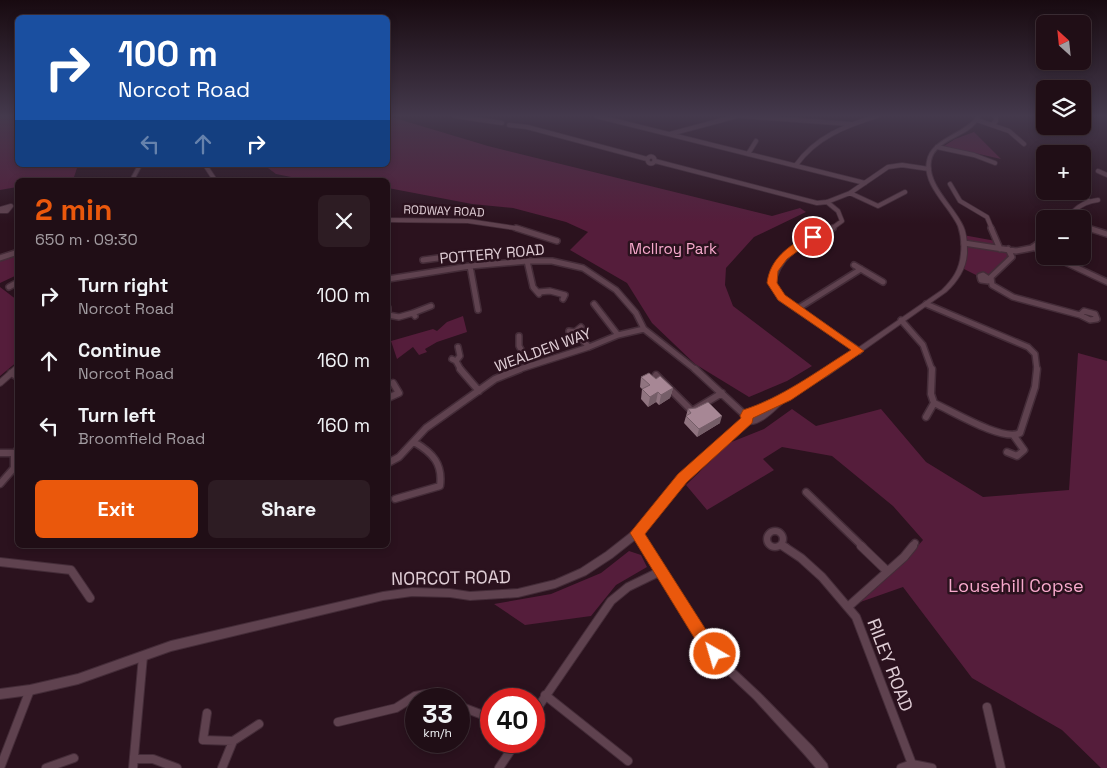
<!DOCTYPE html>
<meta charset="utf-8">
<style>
body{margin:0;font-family:"Space Grotesk",sans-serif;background:#2d1c23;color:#f1f3f6;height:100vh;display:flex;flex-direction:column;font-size:19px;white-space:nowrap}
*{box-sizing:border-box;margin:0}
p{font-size:16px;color:#a29ca1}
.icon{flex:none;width:28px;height:28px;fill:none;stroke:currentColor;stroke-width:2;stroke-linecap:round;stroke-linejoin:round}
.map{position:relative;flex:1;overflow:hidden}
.side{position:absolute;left:15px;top:178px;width:375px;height:370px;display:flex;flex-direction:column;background:#200e16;border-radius:8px;box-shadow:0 2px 8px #0003,0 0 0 1px #3d2e35}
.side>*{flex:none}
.hud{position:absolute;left:15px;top:15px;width:375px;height:152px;border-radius:8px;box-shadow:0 2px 8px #0003,0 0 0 1px #3d2e35;background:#1a4fa0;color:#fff;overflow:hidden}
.needle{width:32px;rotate:333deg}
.tools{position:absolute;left:1036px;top:15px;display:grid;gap:10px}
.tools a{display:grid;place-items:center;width:55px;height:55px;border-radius:8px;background:#200e16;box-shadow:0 2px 8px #0003,0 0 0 1px #3d2e35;font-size:25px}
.speed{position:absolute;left:405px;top:688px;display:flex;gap:10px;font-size:25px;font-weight:700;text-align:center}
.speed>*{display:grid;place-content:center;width:65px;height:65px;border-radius:50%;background:#200e16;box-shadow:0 2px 8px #0003,0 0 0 1px #3d2e35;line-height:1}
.speed small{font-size:12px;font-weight:400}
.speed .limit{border:8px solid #d22;background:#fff;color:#111}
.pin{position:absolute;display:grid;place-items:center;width:42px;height:42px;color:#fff;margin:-21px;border:2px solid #fff;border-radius:50%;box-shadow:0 1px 5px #0007}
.me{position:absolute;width:55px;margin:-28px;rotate:322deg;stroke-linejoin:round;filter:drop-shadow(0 0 4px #0008)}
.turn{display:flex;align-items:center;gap:18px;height:105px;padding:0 20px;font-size:22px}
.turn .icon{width:65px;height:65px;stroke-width:2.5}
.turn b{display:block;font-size:35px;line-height:42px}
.lanes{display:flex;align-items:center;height:48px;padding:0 20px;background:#0003;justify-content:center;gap:25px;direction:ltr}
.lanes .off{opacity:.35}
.round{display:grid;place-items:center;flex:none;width:52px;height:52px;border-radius:8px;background:#2d1c23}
.headline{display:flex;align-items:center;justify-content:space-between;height:85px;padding:0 20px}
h1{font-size:30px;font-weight:800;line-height:38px;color:#ea580c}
.button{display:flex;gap:10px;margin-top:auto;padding:10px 20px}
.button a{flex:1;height:58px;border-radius:8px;background:#ea580c;color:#fff;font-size:20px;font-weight:800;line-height:58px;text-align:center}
.button a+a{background:#2d1c23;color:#f1f3f6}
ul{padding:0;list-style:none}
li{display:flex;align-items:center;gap:15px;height:65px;padding:0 20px}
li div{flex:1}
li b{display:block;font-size:19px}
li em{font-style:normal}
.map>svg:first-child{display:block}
.green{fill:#551d3b}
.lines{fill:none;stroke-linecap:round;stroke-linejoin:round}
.minor-far3-casing{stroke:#442c38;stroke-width:5.5}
.minor-far2-casing{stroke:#442c38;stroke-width:8}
.minor-far1-casing{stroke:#442c38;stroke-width:9}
.minor-casing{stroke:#442c38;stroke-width:10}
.tertiary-casing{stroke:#442c38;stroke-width:2}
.minor-far3{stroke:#5f424f;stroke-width:4}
.minor-far2{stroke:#5f424f;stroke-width:5}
.minor-far1{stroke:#5f424f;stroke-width:6}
.minor{stroke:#5f424f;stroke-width:8}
.tertiary{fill:#5f424f;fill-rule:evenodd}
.wall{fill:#907480}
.shaded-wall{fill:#755e68}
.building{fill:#a78795;stroke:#755e68}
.route{fill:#ea580c;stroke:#983908}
.labels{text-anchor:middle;stroke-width:5;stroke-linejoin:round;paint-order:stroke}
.far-street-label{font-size:12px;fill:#e0ced6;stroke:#2b121e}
.park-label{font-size:15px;fill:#f8aacd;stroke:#2b121e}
.street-label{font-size:15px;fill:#e0ced6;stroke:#2b121e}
.near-street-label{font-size:18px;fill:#e0ced6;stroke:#2b121e}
.near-park-label{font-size:18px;fill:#f8aacd;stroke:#2b121e}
</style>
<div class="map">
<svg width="1107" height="768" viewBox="0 0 1107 768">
<rect width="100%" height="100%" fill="#2b121e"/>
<path class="green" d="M0 116H17L18 165H78L73 180H18L17 187 0 190Z
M388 116 488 146 772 216 800 208 806 212 754 237 726 268 725 285 733 306 812 366 787 381 749 397 695 364 652 323 627 283 570 250 588 232 566 222 513 208 472 204 388 188V180H306L276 174 264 165H388Z
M974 132 1001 159 944 146 955 139Z
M963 235 996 241 1000 249H1008L1012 257 988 281 962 268Z
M17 254V275L0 283V260Z
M0 287 17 300 18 361 0 376Z
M463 316 467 332 437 342 425 349 427 352 419 355 413 347 397 359 391 341 433 329 437 331 447 322Z
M1078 353 1107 361V768H1101L1062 730 972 678 903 587 849 606 906 559 923 540 893 506 832 456 782 447 763 459 774 470 707 510 686 485 729 443 764 429 792 409 816 426 881 409 926 462 983 497 1069 490Z
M629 551 641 555 647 567 616 585 591 616 525 625 494 604 551 594 601 573Z"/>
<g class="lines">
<g class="minor-far3-casing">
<path id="minor-far3" d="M455 116 502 123
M596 116 865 183
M741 116 850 124
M977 120 1009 131 1024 144
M509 125 527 127 647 159
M992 125 996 121V116
M670 134 737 116
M937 147 974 155 995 163
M748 154 756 141
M647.5 160a3.5 3.5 0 1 1 7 0a3.5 3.5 0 1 1-7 0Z
M655 161 817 203 827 202 850 193 888 167 902 165 929 169
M205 165 215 180
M796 165C816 137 845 126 877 116
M1098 171 1107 175
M950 184 960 201 987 217 992 229
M1069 191 1089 201
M850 193 878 206 905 192
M827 202 838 211 842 221 831 229
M0 209 11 206 7 211H0
M1076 219 1074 211C1081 204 1089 201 1098 200
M388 220 468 221 521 229
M1082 226 1092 229"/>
</g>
<g class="minor-far2-casing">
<path id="minor-far2" d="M516 228 557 241
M833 228C805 245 781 247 772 283L781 298 859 351
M991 228 1000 249
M1088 228 1107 234
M964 243 1016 251 1032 248 1045 238
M1033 247 1045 253
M1008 249 1012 257 991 277 992 285 1013 297 1080 315
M1052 256 1107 282
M0 258 18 252
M423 260 438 258
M527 261 533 287 539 294
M854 265 883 282
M470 266 478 310
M983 275 989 279 988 281 981 280 980 276Z
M388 279 470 266 527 261H552L583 268 616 290 636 313 644 329 696 370
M9 287 18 282
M538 292 550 291 565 295 563 299
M594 304 618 335
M926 304 1028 347 1035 354 1037 370
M388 308V315L399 317 413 313
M797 309 861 269
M1084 311 1095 314 1097 319 1090 320 1080 315Z
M415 316 413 313 431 306
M901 320 923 345 932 370
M569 331 575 332 581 327
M575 332 589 347
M519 336V346L530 365
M452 359 456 361 460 356 458 347
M456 361 461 370
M517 370 589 347 618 335 644 329"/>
</g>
<g class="minor-far1-casing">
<path id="minor-far1" d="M460 369 479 391
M695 369 746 416
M11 373 18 377
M656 375 692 411 722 393
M388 398 399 393 393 383
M934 403C952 411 1003 442 1020 433L1035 387 1037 369
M926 417 934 403 931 394 932 369
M1007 452 1017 456 1024 450 1014 436
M0 453H15
M388 463 399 457 426 428 495 379 520 369
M0 484 14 468V455L18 449
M806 492 863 547
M395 499 440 486C443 464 433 453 414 442
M767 539a8 8 0 1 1 16 0a8 8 0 1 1-16 0Z
M782 545 786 547
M912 547 915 543"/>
</g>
<g class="minor-casing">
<path id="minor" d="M783 546 801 558 822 577 856 617 912 764
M861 546 887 571
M0 562 71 570 90 598
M849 606 904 557 913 546
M545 695 628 761
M459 706 491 718
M987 707 1001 768
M207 713 203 740 233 741 222 768
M534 713 611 601 628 587 661 571
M338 722 396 708 415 696 426 694 438 699
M233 741 259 724
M135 759H153L177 768
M0 768 30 690
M46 768 74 758
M133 768 143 656
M499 768 517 741
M901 768 912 764 932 768"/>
</g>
<g class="tertiary-casing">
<path id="tertiary" d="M977 116H981C977 122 974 126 968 130 955 139 934 144 931 161 927 185 954 206 963 226 967 234 967 244 967 253 966 269 958 281 946 292L827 376 784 400 783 403C775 410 759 427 748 424L686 480 642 533 706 636 730 665 760 693 813 747 827 764 828 768H816L805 755 754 699 724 671 700 642 636 539 612 558 586 575 555 588 518 597 470 600 450 597 412 596 383 600 171 651 78 684 30 695 0 699V689L30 685 78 674 171 641 383 592 412 588 450 589 470 592 518 589 555 580 580 569 606 552 634 530 680 476 744 419C742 412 749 408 755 410L763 403 785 394 823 372 942 290C953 279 960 269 961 253 962 244 961 235 958 226 949 206 922 185 927 161 931 138 964 135 977 116Z
M138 165H142L134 180H130Z
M16 365H18V371L2 385 0 386V379Z"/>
</g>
<use href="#minor-far3" class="minor-far3"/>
<use href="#minor-far2" class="minor-far2"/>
<use href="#minor-far1" class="minor-far1"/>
<use href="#minor" class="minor"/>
<use href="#tertiary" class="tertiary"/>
</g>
<path class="wall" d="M641 377 656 379 673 388 670 398 659 405 656 402 648 407 641 399 642 389 640 387Z
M688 409 720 423 697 437 684 423Z"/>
<path class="shaded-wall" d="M673 388 670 398 659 405 661 395Z
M658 392 656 402 648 407 650 397Z
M722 416 720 423 697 437 699 429Z"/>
<path class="building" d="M649 373 656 379 660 376 673 388 661 395 658 392 650 397 642 389 650 385 641 377Z
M708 402 722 416 699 429 686 416 691 413 688 409 696 408Z"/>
<linearGradient id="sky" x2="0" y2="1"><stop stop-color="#180a10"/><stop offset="0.52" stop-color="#44394c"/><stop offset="1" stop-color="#44394c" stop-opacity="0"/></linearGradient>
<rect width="1107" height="223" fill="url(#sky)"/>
<path class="route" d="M809 235H816L817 237 787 259 778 271 777 283 785 295 864 351 791 400 753 418 752 423 687 482 645 534 708 633 723 654 721 659 715 661 709 659 698 644 630 533 678 474 741 418 740 416 743 410C781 398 816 372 851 350L778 300 767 283C770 259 788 246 809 235Z"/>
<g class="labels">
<g class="far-street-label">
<text transform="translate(444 211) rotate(2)" y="4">RODWAY ROAD</text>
</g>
<g class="park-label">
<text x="673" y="254">McIlroy Park</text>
</g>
<g class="street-label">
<text transform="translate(492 254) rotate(-5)" y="5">POTTERY ROAD</text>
<text transform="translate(543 350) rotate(-20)" y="5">WEALDEN WAY</text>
</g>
<g class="near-street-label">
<text transform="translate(451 578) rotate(-1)" y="6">NORCOT ROAD</text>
<text transform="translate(890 665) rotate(69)" y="6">RILEY ROAD</text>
</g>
<g class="near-park-label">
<text x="1016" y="592">Lousehill Copse</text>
</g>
</g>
</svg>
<div class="tools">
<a><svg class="needle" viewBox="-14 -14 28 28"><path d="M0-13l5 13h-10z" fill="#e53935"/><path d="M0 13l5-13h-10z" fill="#a29ca1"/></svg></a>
<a><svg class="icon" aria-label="layers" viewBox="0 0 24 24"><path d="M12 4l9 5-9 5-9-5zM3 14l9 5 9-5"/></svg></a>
<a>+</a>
<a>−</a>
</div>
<div class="speed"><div>33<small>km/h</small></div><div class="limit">40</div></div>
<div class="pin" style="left:813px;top:237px;background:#d93025"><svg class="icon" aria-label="arrive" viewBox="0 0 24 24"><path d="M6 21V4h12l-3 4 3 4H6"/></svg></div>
<svg class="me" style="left:715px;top:654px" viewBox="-20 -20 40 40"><circle r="17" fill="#ea580c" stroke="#fff" stroke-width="3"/><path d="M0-11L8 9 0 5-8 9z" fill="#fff"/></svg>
<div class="hud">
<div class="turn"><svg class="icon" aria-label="right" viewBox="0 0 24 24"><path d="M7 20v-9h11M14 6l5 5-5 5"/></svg><div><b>100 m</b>Norcot Road</div></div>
<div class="lanes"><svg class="icon off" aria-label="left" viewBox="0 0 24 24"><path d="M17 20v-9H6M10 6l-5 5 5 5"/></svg><svg class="icon off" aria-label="ahead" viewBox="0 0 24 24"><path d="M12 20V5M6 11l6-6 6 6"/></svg><svg class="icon" aria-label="right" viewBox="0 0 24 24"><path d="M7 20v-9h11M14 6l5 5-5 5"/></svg></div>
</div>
<section class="side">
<div class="headline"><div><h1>2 min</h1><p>650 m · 09:30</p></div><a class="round"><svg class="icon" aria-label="close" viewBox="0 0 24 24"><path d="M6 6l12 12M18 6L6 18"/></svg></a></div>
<ul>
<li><svg class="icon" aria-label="right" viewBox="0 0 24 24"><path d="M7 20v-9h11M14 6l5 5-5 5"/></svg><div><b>Turn right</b><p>Norcot Road</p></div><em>100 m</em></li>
<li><svg class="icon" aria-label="ahead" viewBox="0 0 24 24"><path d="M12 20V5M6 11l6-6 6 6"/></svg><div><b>Continue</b><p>Norcot Road</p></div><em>160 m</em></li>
<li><svg class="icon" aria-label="left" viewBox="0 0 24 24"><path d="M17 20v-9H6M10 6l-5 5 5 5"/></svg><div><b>Turn left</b><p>Broomfield Road</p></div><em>160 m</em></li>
</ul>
<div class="button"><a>Exit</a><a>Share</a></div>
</section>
</div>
